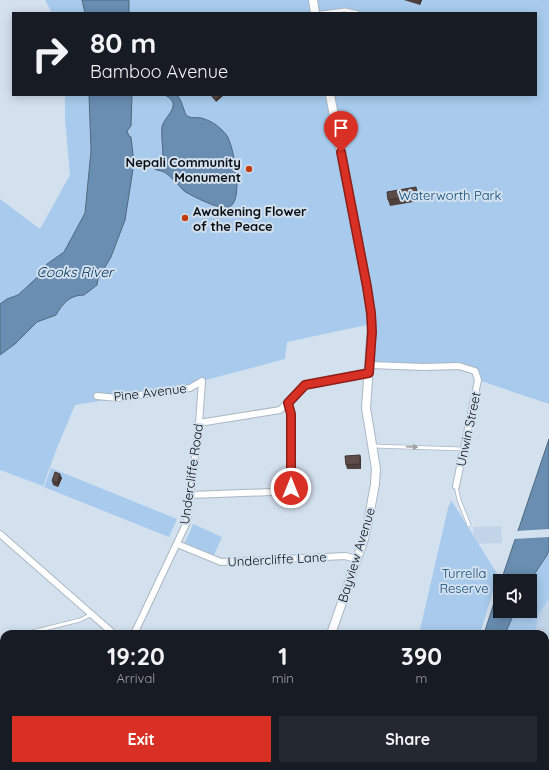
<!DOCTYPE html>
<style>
body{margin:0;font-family:Quicksand,sans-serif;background:#242831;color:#f1f3f6;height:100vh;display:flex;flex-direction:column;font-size:15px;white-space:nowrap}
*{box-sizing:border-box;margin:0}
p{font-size:13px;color:#9ea1a6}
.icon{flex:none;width:22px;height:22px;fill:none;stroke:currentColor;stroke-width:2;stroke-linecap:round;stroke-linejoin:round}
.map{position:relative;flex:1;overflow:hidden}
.drawer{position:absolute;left:0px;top:630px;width:549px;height:140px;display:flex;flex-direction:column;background:#171b24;border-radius:12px 12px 0 0;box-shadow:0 2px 10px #0003}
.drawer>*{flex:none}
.hud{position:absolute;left:12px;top:12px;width:525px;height:84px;border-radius:0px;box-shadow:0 2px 10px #0003;background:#171b24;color:#f1f3f6;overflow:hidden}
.buttons{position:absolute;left:493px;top:574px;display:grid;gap:8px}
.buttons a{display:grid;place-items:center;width:44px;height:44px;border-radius:0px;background:#171b24;box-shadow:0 2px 10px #0003;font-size:20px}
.pin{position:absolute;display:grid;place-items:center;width:34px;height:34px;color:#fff;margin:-41px -17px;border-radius:50% 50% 50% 0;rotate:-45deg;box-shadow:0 0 4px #0007}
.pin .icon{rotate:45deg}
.me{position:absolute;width:44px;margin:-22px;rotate:0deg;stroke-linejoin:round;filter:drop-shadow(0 0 3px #0008)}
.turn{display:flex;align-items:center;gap:14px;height:84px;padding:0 12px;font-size:18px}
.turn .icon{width:52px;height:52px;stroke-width:2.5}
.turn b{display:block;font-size:28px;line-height:34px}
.eta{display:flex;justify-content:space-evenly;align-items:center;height:68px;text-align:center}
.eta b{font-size:24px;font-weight:700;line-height:28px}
.primary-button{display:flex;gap:8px;margin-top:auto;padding:8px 12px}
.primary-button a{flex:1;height:46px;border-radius:0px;background:#d93025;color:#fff;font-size:16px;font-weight:700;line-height:46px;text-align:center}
.primary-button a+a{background:#242831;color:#f1f3f6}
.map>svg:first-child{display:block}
.built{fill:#c1d4e8}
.green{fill:#a8cbed}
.water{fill:#698eb2;stroke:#4c6882}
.pier{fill:#d3e0ee}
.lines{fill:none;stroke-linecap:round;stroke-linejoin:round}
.lane-casing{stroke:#aab7c4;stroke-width:4.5}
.street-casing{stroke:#aab7c4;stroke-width:8}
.secondary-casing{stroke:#aab7c4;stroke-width:10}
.lane{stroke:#fff;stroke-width:3}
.street{stroke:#fff;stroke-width:6}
.secondary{stroke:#fff;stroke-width:8}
.wall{fill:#4f403d}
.shaded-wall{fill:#403432}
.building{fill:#5c4b47;stroke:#403432}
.oneway{fill:#9d9fa0}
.route-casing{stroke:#8d1f18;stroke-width:10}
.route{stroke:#d93025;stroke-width:7}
.poi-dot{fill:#c43b10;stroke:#d3e0ee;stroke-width:1.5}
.labels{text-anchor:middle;stroke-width:4;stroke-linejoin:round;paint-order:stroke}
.poi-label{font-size:13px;font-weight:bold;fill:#090e12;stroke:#d3e0ee;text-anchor:end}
.park-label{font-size:13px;fill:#0d4878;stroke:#d3e0ee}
.street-label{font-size:13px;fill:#090e12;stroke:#d3e0ee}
.water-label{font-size:14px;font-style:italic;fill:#022f53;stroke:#d3e0ee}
</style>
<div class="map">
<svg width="549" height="770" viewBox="0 0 549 770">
<rect width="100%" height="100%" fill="#d3e0ee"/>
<path class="built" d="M501 526 502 543 474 544 473 527Z
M549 599V769L543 766H545V634H535L539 613Z"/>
<path class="green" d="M45 0H82L85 13H52Z
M129 0H549V404L478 380 475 371 459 366 369 369 371 324 287 342 285 359 202 381 190 388 118 398 75 405 57 448 43 486 0 470V355L15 344 37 322 56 315C63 303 70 295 84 295L97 285 98 279 111 257 125 220 128 198 129 136 127 131 131 126 132 95H536V13H129Z
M65 95H89L91 151 85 213 64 252 47 264 43 272 18 295 7 299 0 304V199L40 229 70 175 65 119Z
M51 468 177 519 169 537 44 487Z
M451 500 498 575 480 634H419L449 504 450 505Z
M193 524 222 537 214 555 185 543Z
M549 550V599L539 613 535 634H505L515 611H530V581L547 555Z
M390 766H468V770H389Z
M490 766H543L549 770H491Z"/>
<path class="water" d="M82 0H129V13H85Z
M89 95H132L131 126 127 131 129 136 131 137 134 163 125 220 111 257 98 279 97 285 84 295C70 295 63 303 56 315L37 322 15 344 0 355V304L7 299 18 295 43 272 47 264 64 252 85 213 91 151Z
M165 95H177C182 101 183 108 186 115 191 119 195 117 201 118 209 120 216 124 222 130 225 133 228 136 229 140 234 151 244 201 229 207 221 211 192 196 184 191 179 186 170 175 164 172 160 170 157 171 153 168V163L163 156C163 147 161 136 162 127 164 116 184 105 165 95Z
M549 439V550L547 555 530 581H501Z
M500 584V611H515L505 634H484Z"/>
<path class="pier" d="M549 529V537L513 539 516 531Z"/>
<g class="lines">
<g class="lane-casing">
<path id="lane" d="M321 13 345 10 358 13
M373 446 463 449
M456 486 459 500 469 525
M24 634 80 620 92 614
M539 634 541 631
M0 640 4 639
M545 762 549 763"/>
</g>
<g class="street-casing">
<path id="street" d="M370 365 424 367 459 366 475 371 478 380 456 486
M97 396 118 398 190 388 202 381
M199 423 280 410 305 385 369 373
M191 495 272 492 291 488V414L288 403
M0 534 114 634
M177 544 221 562 345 556 356 559
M134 634 187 522 199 423 202 381
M0 688 4 689
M113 770 114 766"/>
</g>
<g class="secondary-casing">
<path id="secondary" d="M313 0 315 13
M330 95 367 287 372 324 366 408 376 469 375 484 368 522 364 539 331 634
M268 770 269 766"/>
</g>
<use href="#lane" class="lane"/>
<use href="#street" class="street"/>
<use href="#secondary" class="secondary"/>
</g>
<path class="wall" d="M404 0H422L420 5Z
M418 193 419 201 390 206 388 200Z
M360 455 361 459V469H347L346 465Z
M62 478 58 487 53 485 52 481Z
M545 642H549V761H545Z"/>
<path class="shaded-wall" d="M419 0H422L420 5Z
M222 95H223V96L216 102 215 100Z
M416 187 418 193 419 201 417 195Z
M360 455 361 459V469L360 464Z
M60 474 62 478 58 487 57 483Z"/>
<path class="building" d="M211 95H222L215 100Z
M416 187 417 195 388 200 387 192Z
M360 455V464L346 465 345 456Z
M55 472 60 474 57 483 52 481Z
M545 642H549V755H545Z"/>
<defs><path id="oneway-solid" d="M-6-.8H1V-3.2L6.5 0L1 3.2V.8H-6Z"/></defs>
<use class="oneway" href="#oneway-solid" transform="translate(412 447) rotate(2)"/>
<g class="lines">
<g class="route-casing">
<path id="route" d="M291 488V414L288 403 305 385 369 373 372 332 371 313 367 287 341 152"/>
</g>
<use href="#route" class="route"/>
</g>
<g class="poi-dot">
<circle cx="249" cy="169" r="4"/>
<circle cx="185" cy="218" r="4"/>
</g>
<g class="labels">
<g class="poi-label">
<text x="241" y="167">Nepali Community<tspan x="241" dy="15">Monument</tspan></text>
<text x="193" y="216" text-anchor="start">Awakening Flower<tspan x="193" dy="15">of the Peace</tspan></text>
</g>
<g class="park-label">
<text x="450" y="200">Waterworth Park</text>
<text x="464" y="578">Turrella<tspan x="464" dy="15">Reserve</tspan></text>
</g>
<g class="street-label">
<text transform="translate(150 392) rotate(-7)" y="5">Pine Avenue</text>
<text transform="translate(468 429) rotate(-78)" y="5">Unwin Street</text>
<text transform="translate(191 474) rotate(-82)" y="5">Undercliffe Road</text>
<text transform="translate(356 555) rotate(-73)" y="5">Bayview Avenue</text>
<text transform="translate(277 559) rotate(-3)" y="5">Undercliffe Lane</text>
</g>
<g class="water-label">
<text x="75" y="277">Cooks River</text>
</g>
</g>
</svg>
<div class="buttons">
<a><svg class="icon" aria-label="sound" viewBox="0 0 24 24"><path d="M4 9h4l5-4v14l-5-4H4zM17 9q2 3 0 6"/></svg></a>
</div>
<div class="pin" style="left:341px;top:152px;background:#d93025"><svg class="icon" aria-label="arrive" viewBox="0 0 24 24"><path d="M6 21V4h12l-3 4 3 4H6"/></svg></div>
<svg class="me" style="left:291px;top:488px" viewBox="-20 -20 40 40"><circle r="17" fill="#d93025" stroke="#fff" stroke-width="3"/><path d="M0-11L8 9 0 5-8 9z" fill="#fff"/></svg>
<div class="hud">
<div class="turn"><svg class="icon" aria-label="right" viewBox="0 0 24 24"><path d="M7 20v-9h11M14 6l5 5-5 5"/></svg><div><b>80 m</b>Bamboo Avenue</div></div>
</div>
<section class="drawer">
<div class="eta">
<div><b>19:20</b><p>Arrival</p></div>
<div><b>1</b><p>min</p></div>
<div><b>390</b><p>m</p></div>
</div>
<div class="primary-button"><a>Exit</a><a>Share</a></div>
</section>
</div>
